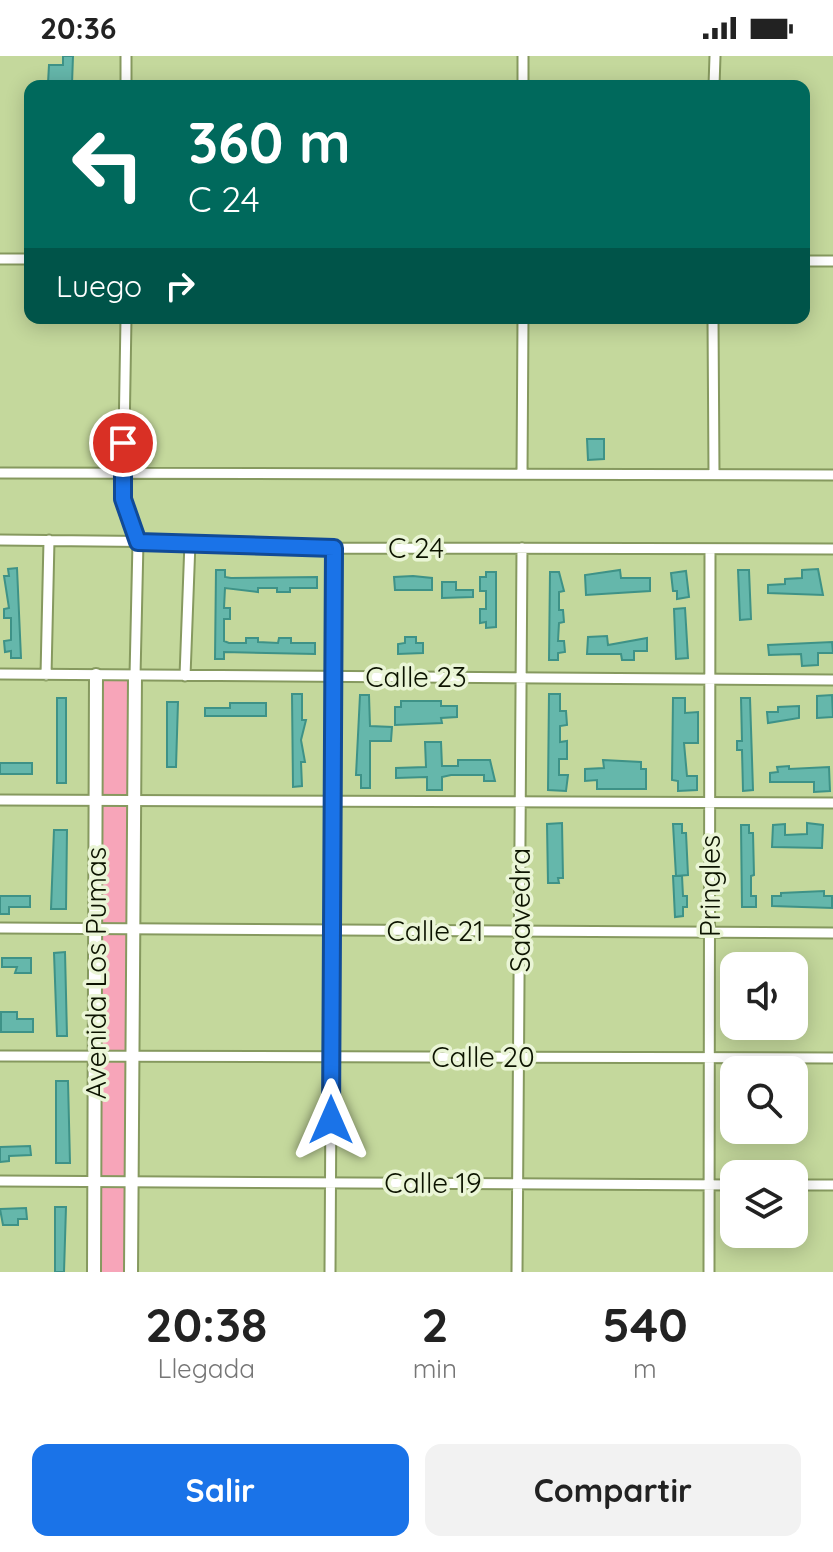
<!DOCTYPE html>
<html lang="es">
<style>
body{margin:0;font-family:Quicksand,sans-serif;background:#f2f2f2;color:#222;height:100vh;display:flex;flex-direction:column;font-size:30px;white-space:nowrap}
*{box-sizing:border-box;margin:0}
p{font-size:26px;color:#767676}
.icon{flex:none;width:44px;height:44px;fill:none;stroke:currentColor;stroke-width:2;stroke-linecap:round;stroke-linejoin:round}
.map{position:relative;height:1216px;overflow:hidden}
.drawer{display:flex;flex-direction:column;background:#fff;flex:1}
.drawer>*{flex:none}
.hud{position:absolute;left:24px;top:24px;width:786px;height:244px;border-radius:16px;box-shadow:0 4px 20px #0003;background:#00695c;color:#fff;overflow:hidden}
.fabs{position:absolute;left:720px;top:896px;display:grid;gap:16px}
.fabs a{display:grid;place-items:center;width:88px;height:88px;border-radius:16px;background:#fff;box-shadow:0 4px 20px #0003;font-size:40px}
.pin{position:absolute;display:grid;place-items:center;width:68px;height:68px;color:#fff;margin:-34px;border:4px solid #fff;border-radius:50%;box-shadow:0 2px 8px #0007}
.me{position:absolute;width:88px;margin:-44px;rotate:0deg;stroke-linejoin:round;filter:drop-shadow(0 0 6px #0008)}
.turn{display:flex;align-items:center;gap:28px;height:168px;padding:0 32px;font-size:36px}
.turn .icon{width:104px;height:104px;stroke-width:2.5}
.turn b{display:block;font-size:56px;line-height:68px}
.then{display:flex;align-items:center;height:76px;padding:0 32px;background:#0003;gap:16px;font-size:30px}
.eta{display:flex;justify-content:space-evenly;align-items:center;height:136px;text-align:center}
.eta b{font-size:48px;font-weight:700;line-height:56px}
.primary-button{display:flex;gap:16px;margin-top:auto;padding:16px 32px}
.primary-button a{flex:1;height:92px;border-radius:16px;background:#1a73e8;color:#fff;font-size:32px;font-weight:700;line-height:92px;text-align:center}
.primary-button a+a{background:#f2f2f2;color:#222}
.status{display:flex;justify-content:space-between;align-items:center;height:56px;padding:0 40px;background:#fff;direction:ltr}
.status svg{height:22px;fill:currentColor}
.map>svg:first-child{display:block}
.green{fill:#f7a5b9}
.building{fill:#65b7ab;stroke:#3e9287;stroke-width:2}
.lines{fill:none;stroke-linecap:round;stroke-linejoin:round}
.minor-casing{stroke:#86995f;stroke-width:13}
.secondary-casing{stroke:#86995f;stroke-width:16}
.minor{stroke:#fff;stroke-width:9}
.secondary{stroke:#fff;stroke-width:12}
.route-casing{stroke:#114b97;stroke-width:20}
.route{stroke:#1a73e8;stroke-width:14}
.labels{text-anchor:middle;stroke-width:7;stroke-linejoin:round;paint-order:stroke}
.street-label{font-size:28px;fill:#0c1300;stroke:#eaf5d6}
</style>
<div class="status"><b>20:36</b><svg viewBox="0 0 49 12"><path d="M0 12V9h3v3zM5 12V6h3v6zM10 12V3h3v9zM15 12V0h3v12zM26 1h20v11H26zM47 4h2v5h-2z"/></svg></div>
<div class="map">
<svg width="833" height="1216" viewBox="0 0 833 1216">
<rect width="100%" height="100%" fill="#c4d89c"/>
<path class="green" d="M97 619 135 620 130 1216H94Z"/>
<path class="building" d="M63 0H73L72 28 48 27 49 9H63Z
M587 383H604V403L588 404Z
M17 512 21 602H11V595L5 596 4 585 11 584V562H4V553L9 552 4 520H9L8 513Z
M818 513 823 539 768 537V529L785 528V523L802 522V514Z
M216 514H225V521L231 522 317 521V532H290V536H277V532H258V536L225 532 224 552H230V563H224V585L229 587H246V582H258V586L278 587 279 582H291V587H315V598L224 596V603H215Z
M620 514 621 522H650V535L586 539 585 519Z
M738 514H749L751 563 740 564Z
M686 515 689 541 677 543V535H673L671 517Z
M486 516H496V571L486 572V566L480 567V553H486V535H480V521H486Z
M550 516H559L564 535 559 536V554H563L564 566 559 567 558 585H564L565 596 558 597V604H549Z
M413 520 432 522V534H395L394 521Z
M442 526H456V534H473V541L442 542Z
M685 552 688 602 676 603 674 553Z
M607 580 608 589 647 582V595H634V604H622L621 598H587L588 581Z
M405 581H416V587H423V597L398 598V588L405 587Z
M832 586 833 597H818V609L802 610 801 598 769 599 768 589Z
M292 638H302V664H306L301 684 305 706H301L302 730 293 731Z
M549 638H560V655H566L567 669 560 670V686L567 685V703H559V719H568L566 735 548 734Z
M360 639H369L370 670 392 671 391 685H370V732H361V719H356Z
M832 639 833 661 817 662V640Z
M57 642H66V727H57Z
M673 642H685V657L698 656V687H684L687 720H697V734L678 735V725L672 724Z
M741 642H750L753 734 743 735 742 694H737V685H742Z
M401 645H441V650H457V661L441 662 442 667 395 669V651H401Z
M167 646H178L176 711H167Z
M230 647H266V660H205V652H230Z
M799 650V662L768 667 767 656H778V651Z
M425 686H441L442 710H458V704H490L495 725H484V719H451L442 721V734H427V721L396 722V712L426 711Z
M603 704 641 706V713H646V733H597V724L585 725V713L604 712Z
M0 707H32V718H0Z
M789 710V713L829 711 830 735 814 736V726H770V717L778 716 777 711Z
M562 767 563 822H558L559 827H548L547 768Z
M807 767 823 769 822 792 772 791 773 769 785 768V779L807 778Z
M673 768H682V777H686L688 819 676 820Z
M741 769H749V777H753L754 819 751 820V840H756V851H742Z
M54 774H67L66 853H51Z
M673 820H682L683 840H687V851H683V860L675 861Z
M824 835V840H832V852L772 850V840H781V837Z
M0 840H30V851H9V858H0Z
M65 896 67 980H57L54 897Z
M2 902H31V917H15L17 911H2Z
M1 956H17V963H33V976H1Z
M56 1025H68L70 1107H56Z
M30 1090 31 1099 9 1100V1105L0 1106V1091Z
M55 1151H66L64 1216H55Z
M26 1152 27 1163H18V1169H3L0 1153Z"/>
<g class="lines">
<g class="minor-casing">
<path id="minor" d="M126 0V30
M523 30V0
M714 30 715 0
M0 203H30
M804 205H833
M126 262 123 443 138 486 135 620
M713 262 714 418
M0 417 833 419
M522 418 523 262
M0 484 190 486 334 492 833 493
M0 618 833 624
M46 619 49 484
M185 620 190 486
M0 744 833 747
M0 872 833 877
M0 1000 833 1002
M0 1125 734 1129
M794 1129H833
M330 1216 334 492
M517 1216 522 492
M709 1216 710 493"/>
</g>
<g class="secondary-casing">
<path id="secondary" d="M94 1216 96 619
M131 1216 135 620"/>
</g>
<use href="#minor" class="minor"/>
<use href="#secondary" class="secondary"/>
</g>
<g class="lines">
<g class="route-casing">
<path id="route" d="M123 387V443L138 486 334 492 331 1064"/>
</g>
<use href="#route" class="route"/>
</g>
<g class="labels">
<g class="street-label">
<text x="416" y="502">C 24</text>
<text x="416" y="631">Calle 23</text>
<text transform="translate(710 830) rotate(-90)" y="10">Pringles</text>
<text transform="translate(520 854) rotate(-90)" y="10">Saavedra</text>
<text x="435" y="885">Calle 21</text>
<text transform="translate(96 917) rotate(-90)" y="10">Avenida Los Pumas</text>
<text x="483" y="1011">Calle 20</text>
<text x="433" y="1137">Calle 19</text>
</g>
</g>
</svg>
<div class="fabs">
<a><svg class="icon" aria-label="sound" viewBox="0 0 24 24"><path d="M4 9h4l5-4v14l-5-4H4zM17 9q2 3 0 6"/></svg></a>
<a><svg class="icon" aria-label="search" viewBox="0 0 24 24"><circle cx="10" cy="10" r="6"/><path d="M15 15l6 6"/></svg></a>
<a><svg class="icon" aria-label="layers" viewBox="0 0 24 24"><path d="M12 4l9 5-9 5-9-5zM3 14l9 5 9-5"/></svg></a>
</div>
<div class="pin" style="left:123px;top:387px;background:#d93025"><svg class="icon" aria-label="arrive" viewBox="0 0 24 24"><path d="M6 21V4h12l-3 4 3 4H6"/></svg></div>
<svg class="me" style="left:331px;top:1064px" viewBox="-20 -20 40 40"><path d="M0-17L14 15 0 8-14 15z" fill="#1a73e8" stroke="#fff" stroke-width="4"/></svg>
<div class="hud">
<div class="turn"><svg class="icon" aria-label="left" viewBox="0 0 24 24"><path d="M17 20v-9H6M10 6l-5 5 5 5"/></svg><div><b>360 m</b>C 24</div></div>
<div class="then">Luego<svg class="icon" aria-label="right" viewBox="0 0 24 24"><path d="M7 20v-9h11M14 6l5 5-5 5"/></svg></div>
</div>
</div>
<section class="drawer">
<div class="eta">
<div><b>20:38</b><p>Llegada</p></div>
<div><b>2</b><p>min</p></div>
<div><b>540</b><p>m</p></div>
</div>
<div class="primary-button"><a>Salir</a><a>Compartir</a></div>
</section>
